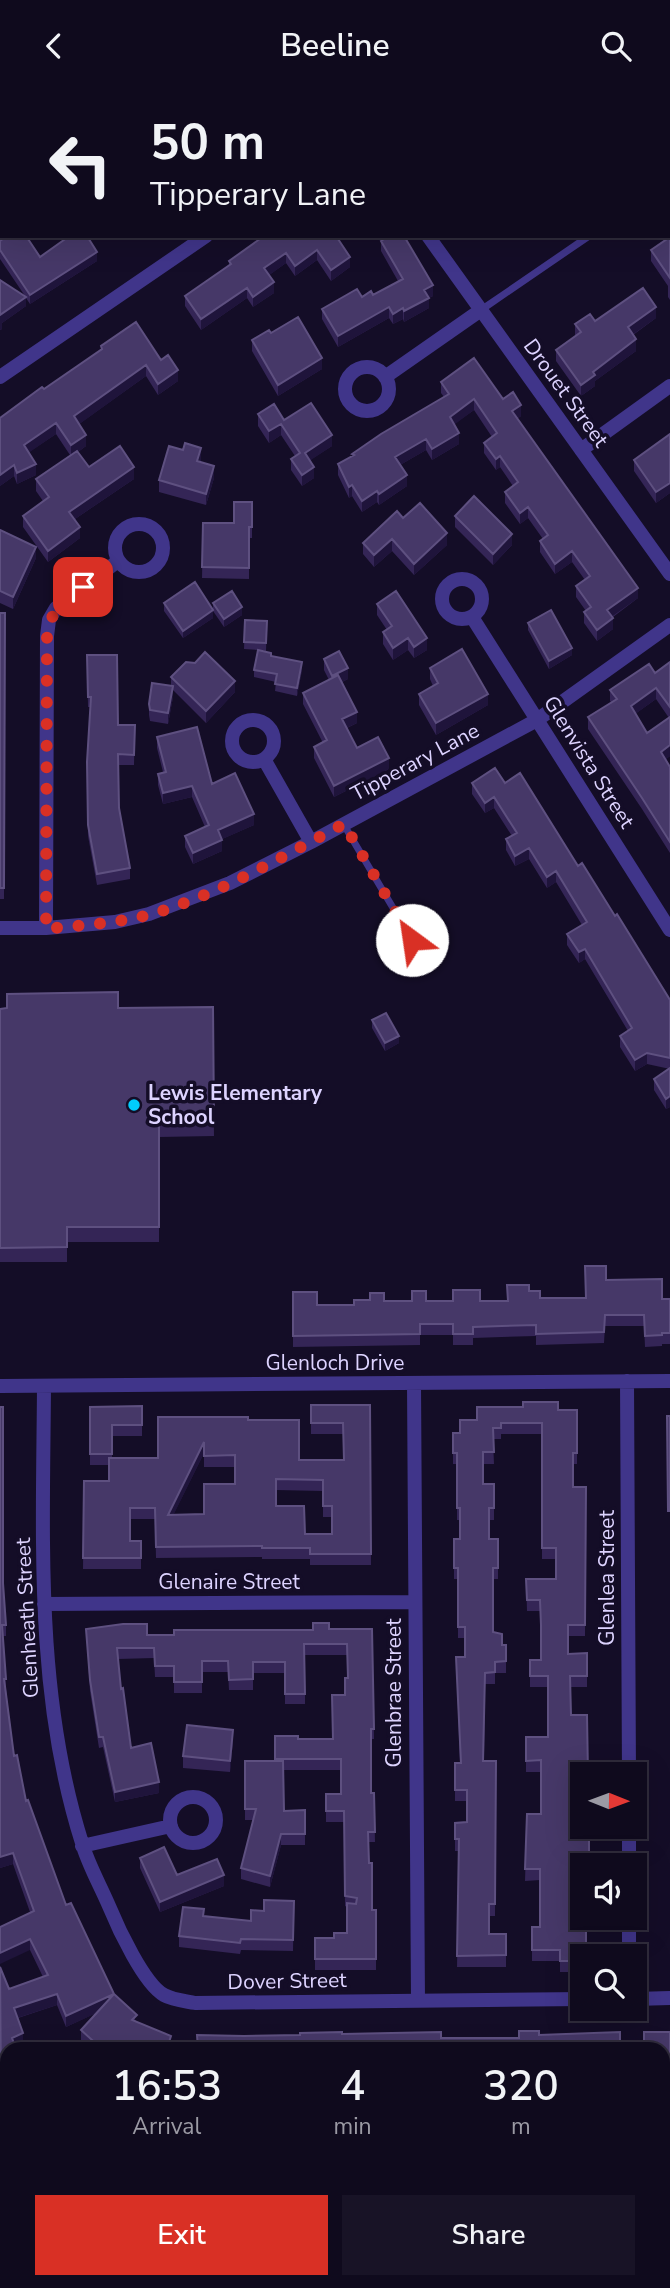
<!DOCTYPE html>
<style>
body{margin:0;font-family:"Nunito Sans",sans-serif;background:#181326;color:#f1f3f6;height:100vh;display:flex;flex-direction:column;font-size:26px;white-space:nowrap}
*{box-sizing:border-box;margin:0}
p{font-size:23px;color:#9b9aa4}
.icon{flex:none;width:38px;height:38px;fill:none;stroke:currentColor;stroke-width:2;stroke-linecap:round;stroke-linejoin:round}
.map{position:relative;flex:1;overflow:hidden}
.details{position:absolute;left:0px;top:1951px;width:670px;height:247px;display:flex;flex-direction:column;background:#0f0a1d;border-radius:21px 21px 0 0;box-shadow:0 7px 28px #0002,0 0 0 2px #2f2b3b}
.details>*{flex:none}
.top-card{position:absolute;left:0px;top:0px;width:670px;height:147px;box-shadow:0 7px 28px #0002,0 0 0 2px #2f2b3b;background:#0f0a1d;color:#f1f3f6;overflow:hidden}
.needle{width:46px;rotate:91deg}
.buttons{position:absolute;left:570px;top:1671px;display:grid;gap:14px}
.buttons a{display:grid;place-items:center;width:77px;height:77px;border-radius:0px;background:#0f0a1d;box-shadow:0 7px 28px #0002,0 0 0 2px #2f2b3b;font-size:35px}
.pin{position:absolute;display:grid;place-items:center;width:60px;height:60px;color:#fff;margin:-30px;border-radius:14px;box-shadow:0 4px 10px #0006}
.me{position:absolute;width:77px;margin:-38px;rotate:329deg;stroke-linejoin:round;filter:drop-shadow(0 0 5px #0008)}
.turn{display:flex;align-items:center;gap:24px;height:147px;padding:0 35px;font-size:32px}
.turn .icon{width:91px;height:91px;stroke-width:2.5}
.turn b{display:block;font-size:49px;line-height:60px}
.eta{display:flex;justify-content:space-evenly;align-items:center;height:119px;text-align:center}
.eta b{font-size:42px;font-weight:600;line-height:49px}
.action{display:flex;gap:14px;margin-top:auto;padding:14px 35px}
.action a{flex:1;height:80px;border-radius:0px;background:#d93025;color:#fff;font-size:28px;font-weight:600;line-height:80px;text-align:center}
.action a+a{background:#181326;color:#f1f3f6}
header{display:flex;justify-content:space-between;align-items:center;height:91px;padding:0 35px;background:#0f0a1d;font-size:32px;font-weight:600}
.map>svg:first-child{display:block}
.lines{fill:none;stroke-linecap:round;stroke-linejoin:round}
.path{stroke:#26bbc1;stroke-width:2.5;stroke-dasharray:3.5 5;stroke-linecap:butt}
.service{stroke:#40358a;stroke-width:7}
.minor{stroke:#40358a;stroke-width:14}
.wall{fill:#342556;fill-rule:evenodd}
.shaded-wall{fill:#1f143b}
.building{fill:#463868;stroke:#5e5080;stroke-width:2;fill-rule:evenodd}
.route{stroke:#d93025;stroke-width:12;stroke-dasharray:0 21.6}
.poi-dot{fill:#00cdfe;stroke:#140d27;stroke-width:2.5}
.labels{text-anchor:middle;stroke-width:7;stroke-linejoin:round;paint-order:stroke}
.street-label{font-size:21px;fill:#ddd3ff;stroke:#140d27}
.poi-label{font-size:21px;font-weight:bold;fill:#ddd3ff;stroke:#140d27;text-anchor:start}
</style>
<header><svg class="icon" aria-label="back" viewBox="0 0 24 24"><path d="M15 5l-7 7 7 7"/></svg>Beeline<svg class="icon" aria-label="search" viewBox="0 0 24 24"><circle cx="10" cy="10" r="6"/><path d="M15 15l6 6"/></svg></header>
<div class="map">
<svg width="670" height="2197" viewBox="0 0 670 2197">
<rect width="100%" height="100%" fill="#140d27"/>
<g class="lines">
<path class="path" d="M65 0 66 2
M0 57 2 56"/>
<path class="service" d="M481 219 589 145
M344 734 412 849
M0 2038H7
M0 2141H7
M125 2197V2191"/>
<path class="minor" d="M325 0 326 2
M606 0V2
M428 145 670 483
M345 298a22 22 0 1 1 44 0a22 22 0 1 1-44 0Z
M0 286 206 145
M385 286 481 219
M581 359 670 295
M115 457a24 24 0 1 1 48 0a24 24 0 1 1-48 0Z
M442 508a20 20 0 1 1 40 0a20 20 0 1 1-40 0Z
M472 526 670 839
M232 650a21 21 0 1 1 42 0a21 21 0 1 1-42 0Z
M264 668 311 751
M0 837H46L115 831 149 823 230 792 311 751 537 629 670 534
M46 837 47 545 49 529 56 517 118 470
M627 1290 629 1684
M414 1293 418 1910
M0 1295 670 1290
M44 1295C43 1448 35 1604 82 1752 88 1773 100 1794 109 1815 118 1837 144 1893 164 1904 173 1909 185 1910 195 1912L583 1908
M44 1513 415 1511
M170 1729a23 23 0 1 1 46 0a23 23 0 1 1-46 0Z
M629 1736V1774
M82 1755 171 1735
M629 1827V1866
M635 1908 670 1907"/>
</g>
<path class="wall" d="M65 145H87L97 170 30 213 26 207V215L2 232V238L0 239V189L25 205 0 168V150L40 166 65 148Z
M336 145 350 176 331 190 317 169 295 185 286 172 269 184 274 202 253 216 247 207 201 239 185 215V205L229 175V170Z
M670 146V209L668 206V195L651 170V159Z
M381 150 433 205 429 207V217L404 231 403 228 393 233 389 227 338 256 322 228V218L362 206 373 204 398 190 381 160Z
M656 227 633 244 636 260 595 290V295L581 305 556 270V259L575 245V233L595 230Z
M271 242 322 278 278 305 252 260V249Z
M101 255 161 269 178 290 158 304 146 285 79 333 86 355 78 361 89 376 134 388 75 428 80 447 48 471 23 436V425L43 410 36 400V388L70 364 56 343 29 361 36 384 17 393 14 385 0 395 44 298 101 259Z
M441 291 503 308 521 325 517 328 638 507 613 526V538L597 550 584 532V521L586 520 576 506V495L585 489 572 471 555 483 540 461V450L543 448 528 427 520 433 505 412V401L513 395 500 376 496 379 484 362V352L492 346 474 319 454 333 459 353 432 369 426 359 400 374 407 395 379 414 377 411 362 421 352 405 349 407 338 384V373L352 365V363L444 306 441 302Z
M258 323 284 329 332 355 310 369 314 387 302 395 291 379V368L295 365 281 344 269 352 258 335Z
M670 343V402L656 412 634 380V369Z
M201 368 200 371 214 387 206 414 159 401V389Z
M252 411V447H249V488L202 487 203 432H234Z
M455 425 512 454 493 474 455 436Z
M403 427 447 454 414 484 392 460 374 476 363 463V452Z
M0 439 36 467 13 518 0 512Z
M164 512 213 527 183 547 164 520Z
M213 512 242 524 224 536 213 520Z
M377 513 427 559 414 567 408 559 393 569 383 553V541L387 539 377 524Z
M0 522H5L4 808H0Z
M245 529 267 530 266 560 259 559 302 579 297 605 275 600 276 591 254 586V579L258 559 244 558Z
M528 532 572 564 549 578 528 539Z
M87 564 118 634H135L134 674H118L119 717 130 777V788L97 794 88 745 87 671 90 616H88Z
M324 568 348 588 342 591 357 632 347 637 357 657 389 678 334 706 314 667V656L323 652 303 613V602L329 589 324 579Z
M670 571V665L666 668 670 676V762L642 718 588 638V626L612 612 610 610V599L655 582ZM656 608 669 627 647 642 635 623Z
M430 577 488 614 436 644 419 614V603L433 595 430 588Z
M171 586 235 601 206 632 173 599V606L168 633 150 630 149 624V613L171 595Z
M157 646 212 693 254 734 222 748V760L193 773 185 756V745L205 736 192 706 163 713 158 694V683L163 681 157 657Z
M472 692H505L578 775 615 825 670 909V1016L666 1018 654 999V988L670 978 647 973 635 980 620 956V945L628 940 585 868 579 872 567 854V843L582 834 556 791 547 797 529 768 515 775 506 759V748L512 745 494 717 485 722 472 703Z
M213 916 214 1045 159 1046V1151H67V1171H0V918Z
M372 929 399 952 385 960 372 937Z
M606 1189 662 1208H670V1253H662V1255L645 1256 644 1235H605L604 1252 536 1254V1245L502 1246 473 1247V1254H453V1244H420V1254L293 1256V1201L317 1214H354L384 1210H507L529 1200 540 1207H585Z
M311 1314H370L371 1474H310V1468H262V1466L156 1467 155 1428H130V1450H141V1478H83L84 1390H109V1374H90V1316L142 1315V1345H112V1367H158L248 1329 299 1369H343V1343H311ZM204 1362V1376H235V1393L204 1423 173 1424ZM276 1399 323 1400V1426H332V1443H305L276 1415Z
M0 1316 3 1492 6 1534V1545H3L6 1598 14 1665 26 1710 66 1814 114 1903 137 1931 171 1955 180 1958H90L81 1950V1939L98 1921 66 1936 57 1914 18 1927 23 1953 7 1958V2008L1 2010 0 1876 9 1898 43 1886 30 1859V1821L13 1773 0 1777Z
M558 1319H577V1373H573V1396H586L585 1545H568V1563L587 1562V1596H570L571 1624 583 1881H560V1870H532V1836H540V1789L525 1790 527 1723H541V1681H526V1646H548V1596H530V1569H541V1545L540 1520H527L526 1488H556V1468H542V1343H501V1348H493L494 1373H483V1393H494V1429H489V1448H498V1488H493V1541L502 1554H506V1582H495V1593H485L484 1670H496L495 1825H489V1843H506V1876H457L459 1760H455V1732L467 1731V1710H455V1672H460L456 1566H465V1547H458V1488H454V1448H460V1429H457V1373H453V1342H460L477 1329Z
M86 1538 147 1544 372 1538 374 1648H371V1702H374L375 1751H368L369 1772 372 1819H376V1879H315V1847H334L347 1842V1816L345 1815 344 1731H326V1703H341V1679H283L284 1720 305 1719V1754H281L270 1796 241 1788V1777L254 1729H245V1670H275V1645L298 1648H333L345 1604 348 1587 347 1564H305V1613H285V1582H253V1599H229L228 1581H202V1602H174V1586H155L154 1567 118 1568 121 1598 131 1657 159 1702 115 1711 103 1656 99 1657 90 1600Z
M233 1650 230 1681 183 1677V1665Z
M140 1767 177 1784 224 1795 160 1821 140 1777Z
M294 1810 293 1860 241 1859 240 1863 179 1856V1845L204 1825 251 1830 264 1820Z
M670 1941V1985H663V1958Z
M1 2044H7V2108H1Z"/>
<path class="shaded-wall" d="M128 0H148L146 2H125Z
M2 93V105L0 106V94Z
M317 159V169L295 185V175Z
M97 161V170L30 213V204Z
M286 162V172L264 188V177Z
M350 166V176L331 190V179Z
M274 191V202L253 216V206Z
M433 194V205L429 207V217L404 231V220L424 199Z
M247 197V207L201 239V228Z
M26 206V215L2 232V238L0 239V224Z
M389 216V227L338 256V245Z
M656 216V227L628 247V236Z
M403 217V228L393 233V223Z
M636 248V260L595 290V295L581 305V294L593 281Z
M322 267V278L278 305V294Z
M146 274V285L74 337V325Z
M178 279V290L158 304V293Z
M474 308V319L450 337V326Z
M521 314V325L512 331V320Z
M56 332V343L24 365V354Z
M281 333V344L269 352V340Z
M459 342V353L432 369V358Z
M86 344V355L71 366V354Z
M332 344V355L305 373V362Z
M426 348V359L395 377V366Z
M201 357V368L197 382V370Z
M500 365V376L496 379V368Z
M36 373V384L17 393V382Z
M14 374V385L0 395V384Z
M214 375V387L206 414V403Z
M134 376V388L69 432V421Z
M314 376V387L302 395V384Z
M407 384V395L379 414V403Z
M670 392V402L656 412V401Z
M352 394V405L349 407V396Z
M377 400V411L362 421V410Z
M528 416V427L520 433V422Z
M80 436V447L48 471V460Z
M447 442V454L414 484V473Z
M512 443V454L493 474V463Z
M392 448V460L374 476V464Z
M36 456V467L13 518V506Z
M572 460V471L555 483V473Z
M638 497V507L607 529V519Z
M242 516V524L224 536V528Z
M213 519V527L183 547V540Z
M613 527V538L597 550V539Z
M408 547V559L393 569V557Z
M427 547V559L414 567V556Z
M572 557V564L549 578V570Z
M302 571V579L297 605V597Z
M348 577V588L332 596V585Z
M235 590V601L206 632V620Z
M173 595V606L168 633V622Z
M656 597V608L631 626V615Z
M488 603V614L436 644V632Z
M357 621V632L342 639V628Z
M670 654V665L661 672V661Z
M389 667V678L334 706V695Z
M192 695V706L163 713V702Z
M494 706V717L485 722V712Z
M254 723V734L218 750V739Z
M222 749V760L193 773V762Z
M529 757V768L515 775V765Z
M556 780V791L547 797V786Z
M585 858V868L579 872V861Z
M399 945V952L385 960V952Z
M647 962V973L635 980V969Z
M670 1005V1016L666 1018V1008Z
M204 1351V1362L168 1435V1424Z
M233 1639V1650L230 1681V1670Z
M159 1691V1702L115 1711V1701Z
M281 1743V1754L270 1796V1785Z
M13 1762V1773L0 1777V1766Z
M224 1784V1795L160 1821V1811Z
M30 1848V1859L0 1873V1862Z
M57 1903V1914L14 1928V1917Z
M114 1903V1914L66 1936V1925Z
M23 1942V1953L12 1958V1947Z
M7 1997V2008L1 2010V1999Z"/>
<path class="building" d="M75 0H128L125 2H76Z
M219 0H300L301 2H221Z
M386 0H409L411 2H387Z
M2 56V93L0 94V57Z
M7 145H26L40 166 68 146V145H87L97 161 30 204 0 159V150Z
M264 145H336L350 166 331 179 317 159 295 175 286 162 264 177 274 191 253 206 247 197 201 228 185 205 231 173 229 170Z
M389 145H404L433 194 424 199 429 207 404 220 403 217 393 223 389 216 338 245 322 218 357 198 362 206 371 200 373 204 403 188 381 150Z
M670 146V187L651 159Z
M0 189 26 206 0 224Z
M643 197 656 216 628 236 636 248 593 281 595 284 581 294 556 259 581 241 575 233 590 223 595 230Z
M298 226 322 267 278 294 252 249 269 239 271 242Z
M136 231 161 269 168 264 178 279 158 293 146 274 74 325 86 344 71 354 56 332 24 354 36 373 17 382 14 374 0 384V327L42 296 44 298 102 258 101 255Z
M474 267 503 308 513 301 521 314 512 320 638 497 607 519 613 527 597 539 584 521 591 516 576 495 590 485 572 460 555 473 540 450 548 444 528 416 520 422 505 401 518 391 500 365 496 368 484 352 497 342 474 308 450 326 459 342 432 358 426 348 395 366 407 384 379 403 377 400 362 410 352 394 349 396 338 373 354 364 352 363 381 343 449 303 441 291Z
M311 312 332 344 305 362 314 376 302 384 291 368 300 362 281 333 269 340 258 323 274 313 284 329Z
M670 343V392L656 401 634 369Z
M185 352 201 357 197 370 214 375 206 403 159 389 169 355 183 359Z
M120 355 134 376 69 421 80 436 48 460 23 425 49 406 36 388 77 360 89 376Z
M474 405 512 443 493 463 455 425Z
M234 411H252V436H249V477L202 476 203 432H234Z
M420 412 447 442 414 473 392 448 374 464 363 452 397 420 403 427Z
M0 439 36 456 13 506 0 500Z
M195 491 213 519 183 540 164 512Z
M232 500 242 516 224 528 213 512Z
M396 500 427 547 414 556 408 547 393 557 383 541 392 535 377 513Z
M551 519 572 557 549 570 528 532Z
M0 522H5L4 797H0Z
M245 529 267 530 266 552 244 551Z
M462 558 488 603 436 632 419 603 438 592 430 577Z
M258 559 271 562V565L302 571 297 597 275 593 277 583 254 579Z
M339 560 348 577 332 585 324 568Z
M205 561 235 590 206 620 171 586 186 571 195 572Z
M87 564H117L118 634H135L134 664 118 663 119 717 130 777 97 783 88 734 87 671 91 606H88Z
M670 571V616L656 597 631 615 647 642 670 626V654L661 661 670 676V751L642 707 588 626 617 608 610 599 649 573 655 582Z
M338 584 357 621 342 628 357 657 378 646 389 667 334 695 314 656 327 649 303 602Z
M152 592 173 595 168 622 150 619 149 613Z
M197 636 212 693 235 682 254 723 218 739 222 749 193 762 185 745 209 734 192 695 163 702 158 683 166 681 157 646Z
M495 677 505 692 520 682 578 775 582 772 615 825 617 823 670 909V967L647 962 635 969 620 945 632 937 585 858 579 861 567 843 587 831 556 780 547 786 529 757 515 765 506 748 517 742 494 706 485 712 472 692Z
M118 901V917L213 916 214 1031H159V1136H67V1156L0 1157V918L7 917V903Z
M386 922 399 945 385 952 372 929Z
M670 977V1005L666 1008 654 988Z
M585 1175H606V1189L662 1188V1208H670V1242H662V1244L645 1245 644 1224H605L604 1241 536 1243V1234L502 1235 473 1236V1243H453V1233H420V1243L293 1245V1201H317V1214H354V1209H370V1202H384V1210H412V1200H426V1210H453V1199H480V1210H508L507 1194H529V1200H540V1207H586Z
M523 1311H558V1319H577V1362H573V1396H586L585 1534H568V1563L587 1562V1585H570L571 1624H587L588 1684H583V1736H589V1774H583V1827H586V1866H583V1870H560V1859H532V1836H540V1778H525L527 1723H541V1669L526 1670V1646H548V1585H530V1569H541V1534L540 1509H527L526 1488H556V1457H542V1332H501V1337H493L494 1361H483V1393H494V1417H489V1448H498V1477H493V1541L502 1543V1554H506V1570L495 1571V1581L485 1582 483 1670H496L495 1813H489V1843H506V1864L457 1865 459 1748H455V1732L467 1731V1699H455V1672H461L456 1566H465V1536H458V1477H454V1448H460V1417H457V1362H453V1342H460V1329H477V1316H523Z
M311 1314H370L371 1463H310V1457H262V1455L156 1456 155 1417H130V1450H141V1467H83L84 1390H109V1367H158V1326H248V1329H299V1369H344L343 1332H311ZM204 1351V1365L235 1364V1393H204V1423L168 1424ZM276 1388 323 1389V1415H332V1443H305L304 1415H276Z
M142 1315V1334H112V1363H90V1316Z
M0 1316H3V1492L6 1534H2L6 1588H4L14 1665 17 1664 26 1710 28 1709 66 1814 71 1812 114 1903 66 1925 57 1903 14 1917 23 1942 12 1947 16 1958H7V1997L1 1999 0 1876 9 1898 48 1884 30 1848 0 1862V1836L34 1820 13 1762 0 1766Z
M667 1325H670V1420H668Z
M313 1532H329V1538H372L374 1638H371V1702H374L375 1741H368L369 1772H372V1819H376V1868H315V1847H334V1842H347V1812L356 1813 357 1807 345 1805 344 1720H326V1703H341V1668H275V1645H298V1648H333L332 1604H345V1587H348L347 1553H304L305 1603H285V1571H253V1588L229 1589 228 1570H202V1591H174V1575H155L154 1557H117L121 1598 123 1597 131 1657 151 1652 159 1691 115 1701 103 1646H99L90 1589 86 1538 123 1533H147V1544H174V1539H313Z
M187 1634 233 1639 230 1670 183 1665Z
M245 1670H283L284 1720 305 1719V1743H281L270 1785 241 1777 256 1718H245Z
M164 1756 177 1784 217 1768 224 1784 160 1811 140 1767Z
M264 1809 294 1810 293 1849 241 1848 240 1852 179 1845 183 1816 204 1818 203 1825 251 1830V1819L264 1820Z
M114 1903 137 1924 132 1929 171 1945 168 1954 180 1958H102L81 1939Z
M519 1940H539V1944L620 1941V1958H198L197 1944 244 1945 300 1944V1942L342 1941V1943L441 1941V1947H519Z
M644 1941H670V1974H663V1958H644Z
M1 2044H7V2101H1Z
M663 2056H670V2197H519V2191H663Z
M21 2191H90L91 2197H21Z
M291 2191H476V2197H291Z"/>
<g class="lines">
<path class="route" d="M83 496C62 512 51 518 47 545L46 838C80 834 114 833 148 824 217 805 281 766 344 733L412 849"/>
</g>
<circle class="poi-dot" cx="134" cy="1014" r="7"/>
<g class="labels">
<g class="street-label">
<text transform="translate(566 302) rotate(54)" y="7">Drouet Street</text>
<text transform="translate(415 671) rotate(-28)" y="7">Tipperary Lane</text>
<text transform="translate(589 671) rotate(58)" y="7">Glenvista Street</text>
<text x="335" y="1279">Glenloch Drive</text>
<text transform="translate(607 1487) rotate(-90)" y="7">Glenlea Street</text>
<text x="229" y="1498">Glenaire Street</text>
<text transform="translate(27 1527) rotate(-93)" y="7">Glenheath Street</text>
<text transform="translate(394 1602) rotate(-90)" y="7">Glenbrae Street</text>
<text transform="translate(287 1890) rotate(-1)" y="7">Dover Street</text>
</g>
<g class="poi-label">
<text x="148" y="1009">Lewis Elementary<tspan x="148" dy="24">School</tspan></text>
</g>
</g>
</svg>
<div class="buttons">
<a><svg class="needle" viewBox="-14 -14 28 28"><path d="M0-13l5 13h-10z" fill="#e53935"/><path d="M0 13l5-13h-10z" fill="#9b9aa4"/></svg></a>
<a><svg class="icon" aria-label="sound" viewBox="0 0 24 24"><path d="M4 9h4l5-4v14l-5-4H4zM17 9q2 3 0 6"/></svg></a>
<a><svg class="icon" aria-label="search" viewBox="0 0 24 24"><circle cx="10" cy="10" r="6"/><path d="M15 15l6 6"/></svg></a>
</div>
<div class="pin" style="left:83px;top:496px;background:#d93025"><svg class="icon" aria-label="arrive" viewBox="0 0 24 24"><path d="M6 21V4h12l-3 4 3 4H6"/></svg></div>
<svg class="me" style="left:412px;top:849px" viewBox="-20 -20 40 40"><circle r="19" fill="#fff"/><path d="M0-13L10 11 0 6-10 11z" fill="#d93025"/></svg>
<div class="top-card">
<div class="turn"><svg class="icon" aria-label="left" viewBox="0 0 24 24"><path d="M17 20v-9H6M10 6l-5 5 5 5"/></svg><div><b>50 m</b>Tipperary Lane</div></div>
</div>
<section class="details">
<div class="eta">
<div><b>16:53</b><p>Arrival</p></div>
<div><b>4</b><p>min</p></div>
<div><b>320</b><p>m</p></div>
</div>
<div class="action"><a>Exit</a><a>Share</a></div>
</section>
</div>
